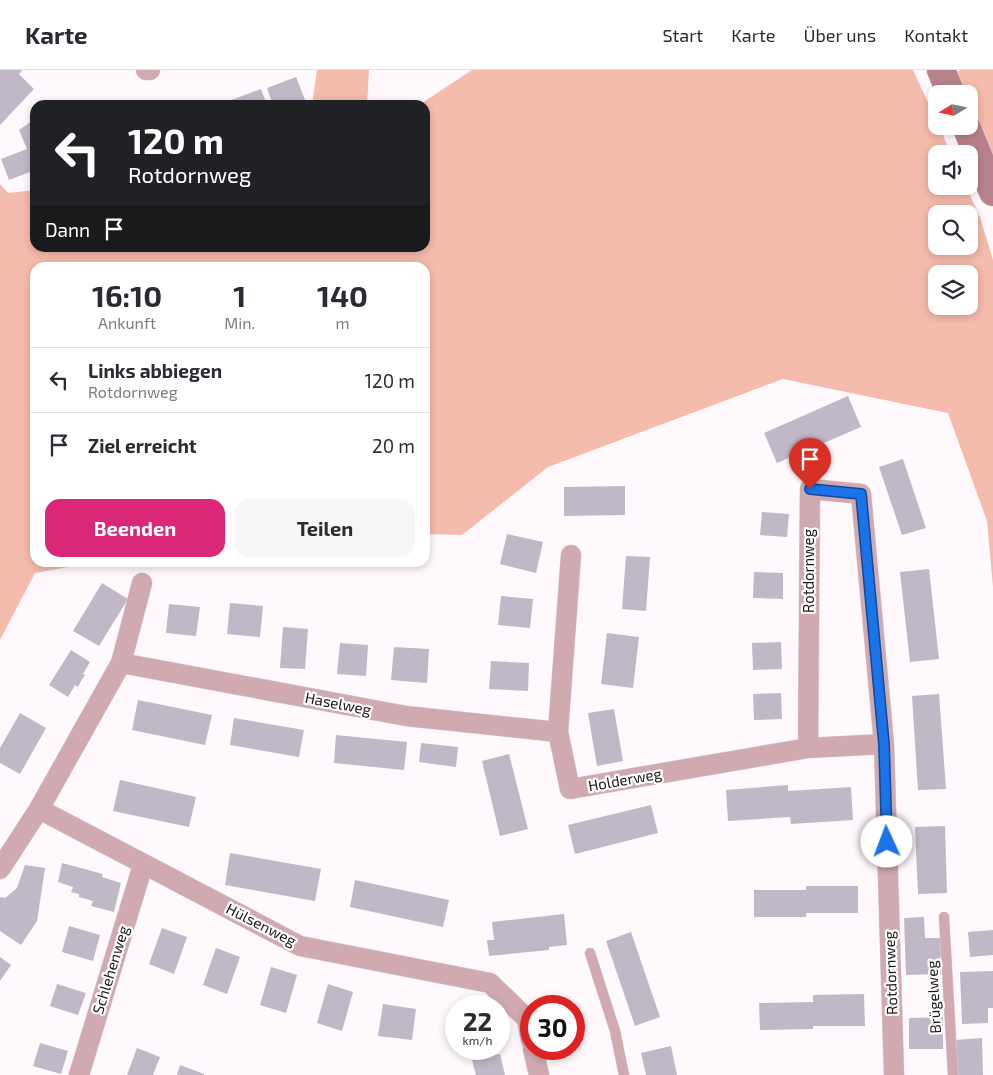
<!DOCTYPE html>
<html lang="de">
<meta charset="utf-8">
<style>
body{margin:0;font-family:"Exo 2",sans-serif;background:#f7f7f7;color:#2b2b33;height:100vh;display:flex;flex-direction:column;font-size:19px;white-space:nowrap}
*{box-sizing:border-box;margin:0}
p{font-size:16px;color:#7c7c81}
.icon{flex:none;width:28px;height:28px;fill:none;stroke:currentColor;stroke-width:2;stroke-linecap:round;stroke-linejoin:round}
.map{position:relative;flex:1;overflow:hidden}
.drawer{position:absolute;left:30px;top:192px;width:400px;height:305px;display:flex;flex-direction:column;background:#fff;border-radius:15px;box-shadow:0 2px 8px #0003}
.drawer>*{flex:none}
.banner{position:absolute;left:30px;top:30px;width:400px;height:152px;border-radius:15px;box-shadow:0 2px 8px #0003;background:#202124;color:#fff;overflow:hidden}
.needle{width:32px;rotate:260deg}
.tools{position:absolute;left:928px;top:15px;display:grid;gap:10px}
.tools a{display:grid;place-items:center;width:50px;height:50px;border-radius:10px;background:#fff;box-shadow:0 2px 8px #0003;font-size:25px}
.speed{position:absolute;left:445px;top:925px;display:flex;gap:10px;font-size:25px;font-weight:700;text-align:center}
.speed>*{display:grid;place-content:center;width:65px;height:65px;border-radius:50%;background:#fff;box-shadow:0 2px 8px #0003;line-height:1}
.speed small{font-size:12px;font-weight:400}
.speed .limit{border:8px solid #d22;background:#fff;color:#111}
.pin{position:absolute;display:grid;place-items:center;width:42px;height:42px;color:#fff;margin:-51px -21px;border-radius:50% 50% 50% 0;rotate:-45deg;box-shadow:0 0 5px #0007}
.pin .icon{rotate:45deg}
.me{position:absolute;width:55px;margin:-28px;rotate:358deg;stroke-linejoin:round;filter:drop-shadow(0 0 4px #0008)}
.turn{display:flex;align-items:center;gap:18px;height:105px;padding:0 15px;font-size:22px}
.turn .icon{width:65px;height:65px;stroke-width:2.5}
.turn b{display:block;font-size:35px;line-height:42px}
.then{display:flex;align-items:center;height:48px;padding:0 15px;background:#0003;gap:10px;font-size:19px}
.eta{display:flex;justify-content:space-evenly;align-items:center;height:85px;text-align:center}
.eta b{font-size:30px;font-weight:700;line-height:35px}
.action{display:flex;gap:10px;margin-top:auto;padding:10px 15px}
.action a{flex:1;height:58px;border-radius:15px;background:#db2777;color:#fff;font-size:20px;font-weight:700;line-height:58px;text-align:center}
.action a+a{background:#f7f7f7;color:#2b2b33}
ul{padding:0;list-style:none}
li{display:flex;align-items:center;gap:15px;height:65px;padding:0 15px;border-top:1px solid #e1e1e2}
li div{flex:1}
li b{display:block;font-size:19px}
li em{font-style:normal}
header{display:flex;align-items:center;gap:30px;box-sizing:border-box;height:70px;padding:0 25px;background:#fff;border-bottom:1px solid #e1e1e2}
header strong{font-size:24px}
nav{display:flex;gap:28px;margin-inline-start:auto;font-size:18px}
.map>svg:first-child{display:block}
.green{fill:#f5bbac;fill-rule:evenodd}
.building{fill:#c0b8c6}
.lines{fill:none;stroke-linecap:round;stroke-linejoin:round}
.lane-casing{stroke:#dbd4d9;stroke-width:11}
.street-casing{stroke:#dbd4d9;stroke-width:21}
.secondary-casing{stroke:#dbd4d9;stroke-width:29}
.lane{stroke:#d0aab0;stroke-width:10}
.street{stroke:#d0aab0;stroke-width:20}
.secondary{stroke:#b8828d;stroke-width:28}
.route-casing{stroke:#114b97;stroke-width:12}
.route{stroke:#1a73e8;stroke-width:9}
.labels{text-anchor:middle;stroke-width:4.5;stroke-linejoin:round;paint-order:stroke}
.street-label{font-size:15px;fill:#1b161a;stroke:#fff}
</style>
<header>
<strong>Karte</strong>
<nav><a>Start</a><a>Karte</a><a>Über uns</a><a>Kontakt</a></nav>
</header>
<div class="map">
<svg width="993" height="1005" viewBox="0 0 993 1005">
<rect width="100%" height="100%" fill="#fff8fd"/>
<path class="green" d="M317 0H369L367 35H312Z
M472 0H913L936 50V56H939L951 84H936V116H966L980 147 993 190V517L987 451 948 343 783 309 548 397 462 465 425 464V198H35V492L91 493 35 503 0 570V114L8 123 35 120V178H425V35H419ZM936 144H969V176H936ZM936 204H969V236H936Z
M961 0H993V86L969 31V24H966L956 2Z"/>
<path class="building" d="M0 0H22L19 4 34 19 0 55Z
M296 7 307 35H273L267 18Z
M261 19 267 35H218Z
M35 49V100L9 110 1 89 27 79 19 60Z
M848 326 861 357 777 393 764 363Z
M903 389 926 458 902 465 879 397Z
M625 416V445L564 446V417Z
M762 442 789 444 787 467 760 465Z
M507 464 543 472 536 503 500 494Z
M626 486 650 487 646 541 622 539Z
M929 499 939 589 910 592 900 502Z
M754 502 783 503V529L753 528Z
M102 513 128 529 99 576 73 561Z
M501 526 533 529 530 558 498 555Z
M230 533 263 536 260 567 227 564Z
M169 534 200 537 196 566 166 563Z
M283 557 308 559 305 599 280 598Z
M607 563 639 567 633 618 601 614Z
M781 572 782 599 753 600 752 573Z
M340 573 368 575 366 606 337 604Z
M394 577 429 579 427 613 391 610Z
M71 580 90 592 83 604 85 605 81 611 78 617 75 615 68 627 49 615Z
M491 591 529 593 528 621 489 619Z
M781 623 782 649 754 650 753 624Z
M939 624 946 719 918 720 912 626Z
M138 630 212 645 205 675 132 660Z
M614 639 623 691 597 696 588 643Z
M20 643 46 658 20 704 0 693V678Z
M234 648 304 660 299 687 230 675Z
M336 665 407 672 404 700 334 693Z
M421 673 458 677 456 697 419 692Z
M509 684 528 759 500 766 482 691Z
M120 710 196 727 189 757 113 741Z
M788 715V721L851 717 853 750 791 754 790 747 728 751 726 720Z
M651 735 658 763 575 784 568 755Z
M945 756 947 823 918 824 915 757Z
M230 783 321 799 315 831 225 815Z
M62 793 103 804 102 807 121 813 114 842 91 836 93 831 79 827V824L71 822 73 817 58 812Z
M25 795 45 798 37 851 21 875 0 861V827L5 828 17 818Z
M355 810 449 830 443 857 350 837Z
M806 816H858V843H806V847H754V820H806Z
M564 844 567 875 549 877V880L489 886 487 870H494L492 852Z
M924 847 925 868H943L944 886 940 887 941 904 906 905 904 848Z
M69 856 100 865 93 891 62 882Z
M162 858 187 867 174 904 149 894Z
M993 860V885L970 887 968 862Z
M631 862 660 947 635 956 606 871Z
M216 878 240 887 227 924 203 915Z
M0 887 11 895 0 911Z
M271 897 297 905 286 943 260 935Z
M993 901V938H988V953L962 954 960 902Z
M57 914 86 923 78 945 50 936Z
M328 914 353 922 342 961 317 953Z
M864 924 865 956H813V959L760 960 759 933 813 932V925Z
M383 934 416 939 412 970 378 966Z
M943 947V979H909V948Z
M982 968 983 1005H957L955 970Z
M40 973 68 981 61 1004 33 996Z
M671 976 677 1005H646L641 983Z
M137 978 160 987 153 1005H127Z
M500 984 505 1005H476L472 990Z
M180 995 204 1004V1005H177Z"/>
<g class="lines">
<g class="lane-casing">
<path id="lane" d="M944 847 953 1005
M590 883 615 961 624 1005"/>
</g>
<g class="street-casing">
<path id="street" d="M146 0H150
M571 485 558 662 570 719 808 678 884 674
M121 593 406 646 558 662
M808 678 810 419 861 424 884 674 894 1005
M39 739 300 876 490 913 527 949 531 970
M0 799 39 739 121 593 142 513
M533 979 539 1005
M79 1005 143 795"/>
</g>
<g class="secondary-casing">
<path id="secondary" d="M941 0 951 24
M966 56 993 122"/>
</g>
<use href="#lane" class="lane"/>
<use href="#street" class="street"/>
<use href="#secondary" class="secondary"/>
</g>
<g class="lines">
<g class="route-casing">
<path id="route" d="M810 419 861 424 884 674 887 772"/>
</g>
<use href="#route" class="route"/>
</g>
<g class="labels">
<g class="street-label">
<text transform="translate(809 501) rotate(-90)" y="5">Rotdornweg</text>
<text transform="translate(338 634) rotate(11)" y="5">Haselweg</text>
<text transform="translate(625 710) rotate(-10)" y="5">Holderweg</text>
<text transform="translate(261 855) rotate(27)" y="5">Hülsenweg</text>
<text transform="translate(111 900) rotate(-73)" y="5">Schlehenweg</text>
<text transform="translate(891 903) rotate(-92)" y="5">Rotdornweg</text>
<text transform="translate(934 927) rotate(-93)" y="5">Brügelweg</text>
</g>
</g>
</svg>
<div class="tools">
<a><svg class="needle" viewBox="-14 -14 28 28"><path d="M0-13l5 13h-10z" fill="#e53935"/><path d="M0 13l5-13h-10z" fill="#7c7c81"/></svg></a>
<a><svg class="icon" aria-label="sound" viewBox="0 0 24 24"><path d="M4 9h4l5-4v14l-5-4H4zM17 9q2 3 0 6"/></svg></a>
<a><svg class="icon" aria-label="search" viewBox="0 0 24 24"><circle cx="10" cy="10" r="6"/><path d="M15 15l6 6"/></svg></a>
<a><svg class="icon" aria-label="layers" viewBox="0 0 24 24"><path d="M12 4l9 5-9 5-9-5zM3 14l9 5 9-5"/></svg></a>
</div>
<div class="speed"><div>22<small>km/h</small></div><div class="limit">30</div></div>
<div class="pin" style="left:810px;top:419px;background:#d93025"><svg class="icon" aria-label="arrive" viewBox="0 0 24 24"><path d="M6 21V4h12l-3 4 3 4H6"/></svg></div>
<svg class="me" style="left:887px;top:772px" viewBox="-20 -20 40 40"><circle r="19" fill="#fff"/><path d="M0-13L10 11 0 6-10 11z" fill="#1a73e8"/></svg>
<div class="banner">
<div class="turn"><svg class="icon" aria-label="left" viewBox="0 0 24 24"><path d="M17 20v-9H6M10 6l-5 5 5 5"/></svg><div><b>120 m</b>Rotdornweg</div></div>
<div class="then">Dann<svg class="icon" aria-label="arrive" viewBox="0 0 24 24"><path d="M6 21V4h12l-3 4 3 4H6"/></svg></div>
</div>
<section class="drawer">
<div class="eta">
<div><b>16:10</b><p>Ankunft</p></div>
<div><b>1</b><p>Min.</p></div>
<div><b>140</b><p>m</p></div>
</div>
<ul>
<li><svg class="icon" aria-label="left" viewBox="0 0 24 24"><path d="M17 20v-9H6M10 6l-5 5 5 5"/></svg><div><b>Links abbiegen</b><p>Rotdornweg</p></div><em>120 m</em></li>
<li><svg class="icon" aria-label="arrive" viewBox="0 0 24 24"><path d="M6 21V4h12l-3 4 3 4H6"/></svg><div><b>Ziel erreicht</b></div><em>20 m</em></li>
</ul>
<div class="action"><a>Beenden</a><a>Teilen</a></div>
</section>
</div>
